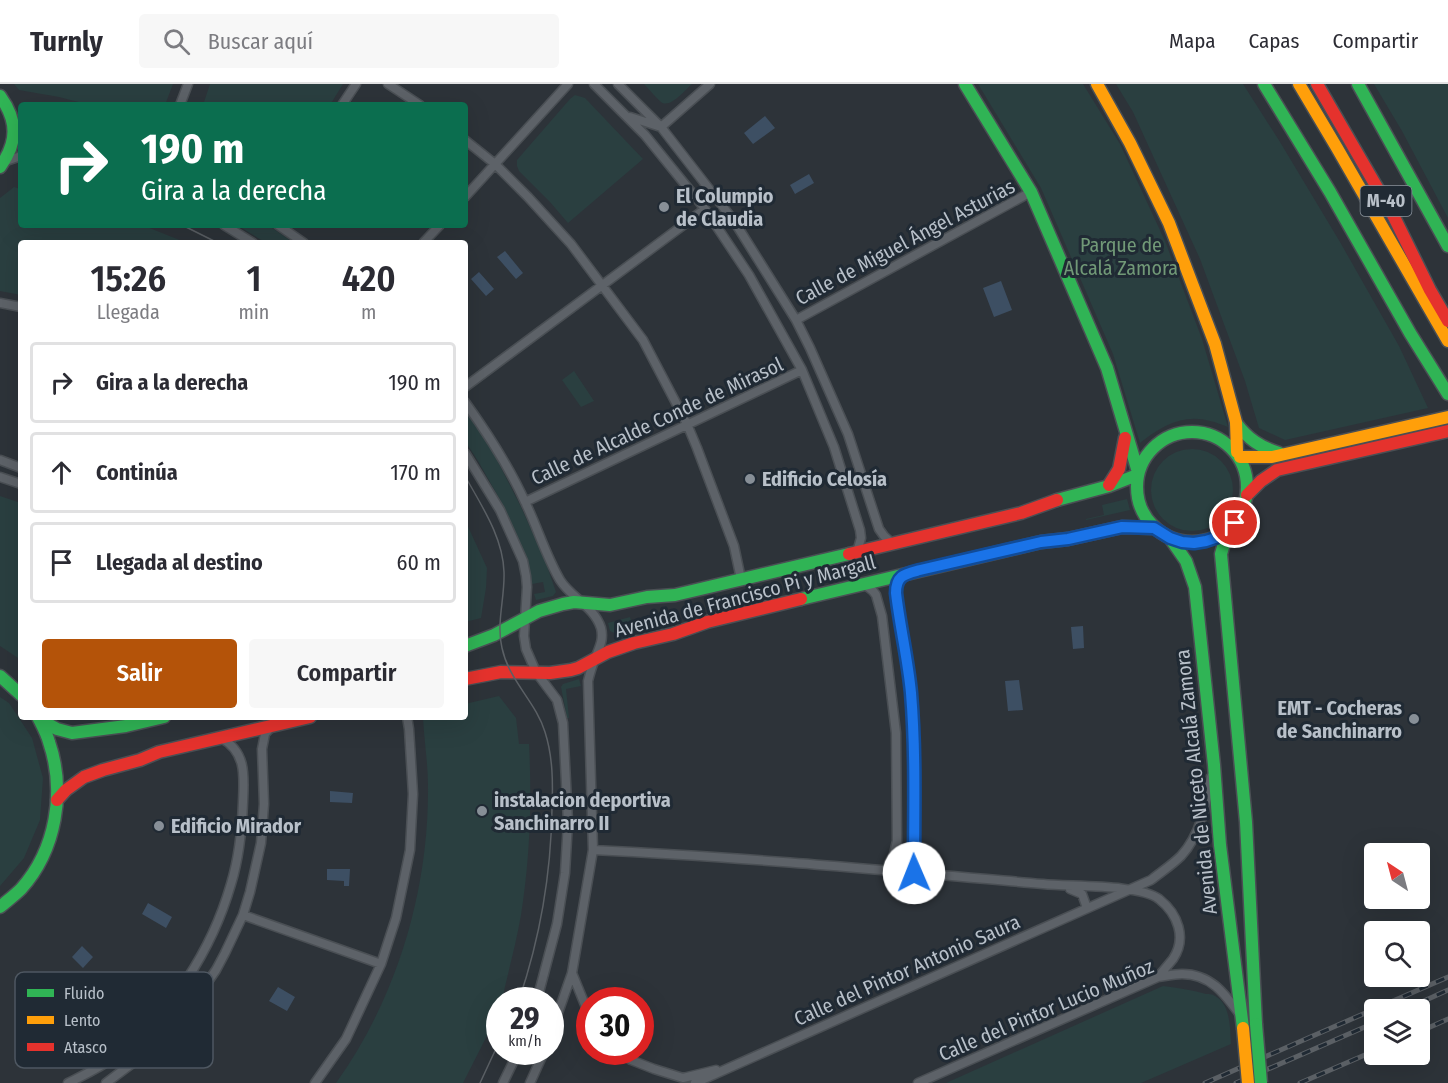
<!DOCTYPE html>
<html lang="es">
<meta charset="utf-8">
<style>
body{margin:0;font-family:"Fira Sans Condensed",sans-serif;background:#f7f7f7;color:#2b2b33;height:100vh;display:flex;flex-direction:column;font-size:22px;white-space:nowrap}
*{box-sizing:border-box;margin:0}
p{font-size:20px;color:#7c7c81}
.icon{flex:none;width:33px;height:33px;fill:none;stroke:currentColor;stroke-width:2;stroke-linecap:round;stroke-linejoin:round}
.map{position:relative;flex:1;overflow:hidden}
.sheet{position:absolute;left:18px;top:156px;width:450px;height:480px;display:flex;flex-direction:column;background:#fff;border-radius:6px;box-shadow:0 6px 24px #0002}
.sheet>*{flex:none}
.banner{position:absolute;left:18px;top:18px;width:450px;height:126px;border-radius:6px;box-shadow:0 6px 24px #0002;background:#0b6e4f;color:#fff;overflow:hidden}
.needle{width:39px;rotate:324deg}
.tools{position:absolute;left:1364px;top:759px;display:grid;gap:12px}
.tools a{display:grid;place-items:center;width:66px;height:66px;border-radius:6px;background:#fff;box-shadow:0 6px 24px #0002;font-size:30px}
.speed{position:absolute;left:486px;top:903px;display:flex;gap:12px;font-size:30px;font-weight:700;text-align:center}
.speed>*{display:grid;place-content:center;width:78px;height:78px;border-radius:50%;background:#fff;box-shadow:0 6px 24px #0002;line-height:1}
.speed small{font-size:15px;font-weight:400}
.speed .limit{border:9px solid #d22;background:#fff;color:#111}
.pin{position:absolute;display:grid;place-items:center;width:51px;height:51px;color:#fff;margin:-26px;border:3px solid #fff;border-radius:50%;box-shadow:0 2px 6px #0007}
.me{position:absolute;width:66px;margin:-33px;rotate:359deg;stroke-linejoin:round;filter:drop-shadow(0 0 4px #0008)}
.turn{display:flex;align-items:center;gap:21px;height:126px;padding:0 24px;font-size:27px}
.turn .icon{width:78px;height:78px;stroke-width:2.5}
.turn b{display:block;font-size:42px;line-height:51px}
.eta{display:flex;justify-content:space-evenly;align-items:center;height:102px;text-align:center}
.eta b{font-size:36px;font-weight:600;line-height:42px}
.button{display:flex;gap:12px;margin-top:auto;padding:12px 24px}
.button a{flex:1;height:69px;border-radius:6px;background:#b45309;color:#fff;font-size:24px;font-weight:600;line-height:69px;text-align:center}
.button a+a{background:#f7f7f7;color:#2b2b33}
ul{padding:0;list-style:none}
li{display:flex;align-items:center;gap:18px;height:81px;margin:0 12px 9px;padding:0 12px;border:3px solid #e1e1e2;border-radius:6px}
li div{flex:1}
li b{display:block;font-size:22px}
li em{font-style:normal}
header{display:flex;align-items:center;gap:36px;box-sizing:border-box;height:84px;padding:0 30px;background:#fff;border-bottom:2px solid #e1e1e2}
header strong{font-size:28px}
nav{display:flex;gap:33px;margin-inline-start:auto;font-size:21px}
.search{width:420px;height:54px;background:#f7f7f7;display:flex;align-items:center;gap:15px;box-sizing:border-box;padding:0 21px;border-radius:6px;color:#7c7c81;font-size:22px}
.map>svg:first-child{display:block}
.green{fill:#2a3f40}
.water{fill:#3d4f63}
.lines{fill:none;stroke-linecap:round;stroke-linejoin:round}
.street-casing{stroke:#4a4f54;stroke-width:11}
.fast-casing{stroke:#4a4f54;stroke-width:15}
.slow-casing{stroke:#4a4f54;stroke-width:15}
.jam-casing{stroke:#4a4f54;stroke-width:15}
.street{stroke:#5d6268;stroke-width:8}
.fast{stroke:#30b455;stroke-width:12}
.slow{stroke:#ff9f0a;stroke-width:12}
.jam{stroke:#e5322d;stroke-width:12}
.tram{stroke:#5b6065;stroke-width:1.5}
.rail-casing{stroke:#5b6065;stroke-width:5}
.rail{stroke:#202a34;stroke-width:3;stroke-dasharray:9;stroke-linecap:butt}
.fast-bridge-casing{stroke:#4a4f54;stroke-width:15;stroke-linecap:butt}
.slow-bridge-casing{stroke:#4a4f54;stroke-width:15;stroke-linecap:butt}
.fast-bridge{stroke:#30b455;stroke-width:12}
.slow-bridge{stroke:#ff9f0a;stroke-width:12}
.route-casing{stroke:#114b97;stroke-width:15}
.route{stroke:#1a73e8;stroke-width:10}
.poi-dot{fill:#878f97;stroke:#202a34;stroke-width:2}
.labels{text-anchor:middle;stroke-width:6;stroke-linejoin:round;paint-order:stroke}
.shield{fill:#202a34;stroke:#8a939c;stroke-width:1.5}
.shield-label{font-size:18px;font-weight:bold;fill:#b8c0c9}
.poi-label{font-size:20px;font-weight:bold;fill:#b8c0c9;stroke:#202a34;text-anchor:start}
.street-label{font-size:20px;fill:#b8c0c9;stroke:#202a34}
.park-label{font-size:20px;fill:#719977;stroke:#202a34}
.key{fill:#202a34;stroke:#4e5761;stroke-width:1.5}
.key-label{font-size:16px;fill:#b8c0c9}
</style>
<header>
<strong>Turnly</strong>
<div class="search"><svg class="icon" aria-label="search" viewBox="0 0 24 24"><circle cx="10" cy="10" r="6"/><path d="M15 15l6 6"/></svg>Buscar aquí</div>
<nav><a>Mapa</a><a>Capas</a><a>Compartir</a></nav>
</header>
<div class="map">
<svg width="1448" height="999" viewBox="0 0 1448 999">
<rect width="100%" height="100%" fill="#2d3339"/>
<path class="green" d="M14 0H173L165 21H90L59 13 19 6Z
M210 0H343L330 21H203Z
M644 0H692C685 6 670 25 661 18 655 13 649 5 644 0Z
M978 0H1083L1120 60 1165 157 1202 255 1228 343C1222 341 1216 338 1210 337 1183 329 1160 343 1140 359L1113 270 1041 104Z
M1116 0H1243L1280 58 1340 158 1399 262 1428 324 1285 356 1259 344 1245 297 1200 175 1133 28Z
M1374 0H1448V134L1402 47Z
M575 11 585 14 643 75 568 139 550 118 519 87 517 82V76L570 15Z
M14 103 21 105V141H142L187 159H21V211L0 207V114Z
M237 141H268L294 159H266Z
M574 287 594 317 581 323 562 296Z
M465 326 493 368 521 423 545 476 556 508 553 512 536 516 534 510 545 508 543 498 532 500 527 476 503 421 478 377 465 357Z
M1151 406a41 41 0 1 1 82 0a41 41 0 1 1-82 0Z
M0 412 21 419V576L0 562Z
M1127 415 1130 426 1086 436V435L1104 431 1102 421Z
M465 436 487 484 486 504 481 534 465 538Z
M630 533 633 544 614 549 610 547 608 539Z
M579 595 581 602 566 605 569 634H567L561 603 563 600Z
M499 612 516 634 519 660H529C532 718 530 774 521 831 516 860 508 888 502 916H500L499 928 463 999H336C397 914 429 806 428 702 428 679 424 656 423 633H465V620Z
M0 613 9 619 32 654 43 694 40 736 24 774 0 802Z
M1163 902C1178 904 1192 906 1206 910 1209 910 1212 910 1215 912 1231 920 1230 946 1231 960L1141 999H946Z"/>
<path class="water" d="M765 32 775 44 753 60 744 49Z
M809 90 814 99 795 110 790 101Z
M505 167 523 189 516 195 497 173Z
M479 188 494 205 486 212 471 195Z
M1001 197 1012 226 994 233 983 204Z
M1083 542 1084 564 1073 565 1071 543Z
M1019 596 1023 626 1008 627 1005 597Z
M330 707 353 709 352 719 330 718Z
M327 785H350L349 802H344V797L327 796Z
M148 819 172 833 166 844 142 830Z
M82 862 93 873 83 884 72 873Z
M278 903 295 913 287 927 269 917Z"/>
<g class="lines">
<g class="street-casing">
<path id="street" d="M388 0 420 21
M594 0 645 51 705 125 749 191 802 286 834 363 860 446 861 454 857 468
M618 0 661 43 734 137 796 236 810 264 848 350 879 445 884 452 893 460
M180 21 188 0
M342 21 356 0
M630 33 661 43
M661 43 710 0
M465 56 495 80 528 113 571 160 643 256 687 340 697 364 734 462 741 495
M6 77 21 72
M465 113 568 0
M224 141 253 159
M278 141 304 159
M423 159 440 141
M0 219 21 223
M796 236 1031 108
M465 303 705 125
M465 318C488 350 510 384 526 420 538 445 546 472 560 496 571 514 594 522 601 544 604 556 599 564 595 575 592 582 590 589 588 597L593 766 572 889 550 952
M465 369 500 426 523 477 526 492 527 503 524 552 526 565 536 588 557 616 563 639 568 738 565 789 557 840 537 916
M0 376 21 384
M0 393 21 400
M525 418 802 286
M904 491C898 497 896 500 896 509L911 607 914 658V789
M864 500 873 507 876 511 882 532 896 649 897 757 890 787
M593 766C743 773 893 787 1043 800 1071 803 1139 800 1159 815 1178 830 1187 854 1173 875 1168 881 1163 887 1158 893
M1070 805 1082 810 1087 824
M243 831 381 880
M572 889 590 933
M620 968 631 976 654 985 683 994 716 986
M68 999C84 991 101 983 116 972 171 930 212 866 231 800 239 774 242 745 243 718 244 693 247 668 221 654
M106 999 142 972 165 953 184 932 216 886 225 869 243 831 250 808 261 759 264 720 262 665 265 650 271 643
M315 999 346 955 381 880 396 834 410 766 413 710 409 645 407 633
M503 999 518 968
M530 999 544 968
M695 999 1151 796C1161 788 1172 781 1181 772 1201 750 1206 721 1211 693
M918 999 1158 893C1166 892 1174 890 1182 890 1211 890 1225 910 1241 932"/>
</g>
<g class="fast-casing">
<path id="fast" d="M965 0 1031 108 1107 284 1138 388
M1264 0 1330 108 1410 249 1448 310
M1358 0 1448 162
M0 12C18 37 18 58 0 83
M1236 339C1248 355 1260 363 1279 369
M1137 403a55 55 0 1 1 110 0a55 55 0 1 1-110 0Z
M1057 416 1109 402 1137 391
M1228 446 1221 470 1246 738 1256 940
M1170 454 1186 477 1195 503 1214 681 1220 761 1243 944
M801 515 1041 458 1068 455 1122 443 1154 444
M465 562 494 551 539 527 563 520 574 518 610 521 647 513 675 511 849 470
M0 592 21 611
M39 635 57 645 72 649 126 642 164 633
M0 823C7 817 15 811 21 805 56 766 66 708 49 658 47 650 42 641 38 633"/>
</g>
<g class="slow-casing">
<path id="slow" d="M1097 0 1130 59 1169 139 1215 260 1236 338 1237 368
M1299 0 1337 64 1448 257
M1240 373H1272L1448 333"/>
</g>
<g class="jam-casing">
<path id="jam" d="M1317 0 1393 131 1430 206 1448 237
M1109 401 1119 385 1125 354
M1247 411 1261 397 1277 386 1448 347
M849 470 1021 429 1057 416
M465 595 501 588 550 589 571 586 578 584 608 568 634 559 673 550 707 538 801 515
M57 716 66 706 84 693 103 686 140 676 159 668 310 633"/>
</g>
<use href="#street" class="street"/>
<use href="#fast" class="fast"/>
<use href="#slow" class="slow"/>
<use href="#jam" class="jam"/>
<path class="tram" d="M182 141 218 159
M465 392C481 421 503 453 504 488 505 514 496 539 502 564 509 597 536 618 545 648 553 673 553 699 552 725 551 790 540 854 519 916
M480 999 500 956"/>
<g class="rail-casing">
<path id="rail" d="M1404 926 1448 906
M1419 948 1448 935
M1205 999 1448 893
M1236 999 1374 939
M1300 999 1374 967"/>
</g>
<use href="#rail" class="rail"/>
<g class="fast-bridge-casing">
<path id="fast-bridge" d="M1256 940 1261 999"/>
</g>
<g class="slow-bridge-casing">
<path id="slow-bridge" d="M1243 944 1248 999"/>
</g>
<use href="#fast-bridge" class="fast-bridge"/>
<use href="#slow-bridge" class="slow-bridge"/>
</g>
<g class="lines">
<g class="route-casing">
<path id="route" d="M914 789C914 729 916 669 911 609 908 576 900 543 896 509 896 491 905 490 920 486L1041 458 1068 455 1122 443 1154 444 1170 454 1182 458 1194 459 1206 457 1218 453 1228 446 1235 439"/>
</g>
<use href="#route" class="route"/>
</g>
<g class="poi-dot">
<circle cx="664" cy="123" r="6"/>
<circle cx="750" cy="395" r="6"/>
<circle cx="1414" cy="635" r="6"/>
<circle cx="482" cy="727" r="6"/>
<circle cx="159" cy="742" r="6"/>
</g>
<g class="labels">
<rect class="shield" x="1360.5" y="102" width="51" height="30" rx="4.5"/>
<g class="shield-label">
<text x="1386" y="123">M-40</text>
</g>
<g class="poi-label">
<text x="676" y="119">El Columpio<tspan x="676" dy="23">de Claudia</tspan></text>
<text x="762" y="402">Edificio Celosía</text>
<text x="1402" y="631" text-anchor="end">EMT - Cocheras<tspan x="1402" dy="23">de Sanchinarro</tspan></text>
<text x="494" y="723">instalacion deportiva<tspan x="494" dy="23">Sanchinarro II</tspan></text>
<text x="171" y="749">Edificio Mirador</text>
</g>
<g class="street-label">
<text transform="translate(905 158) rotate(-28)" y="7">Calle de Miguel Ángel Asturias</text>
<text transform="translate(657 337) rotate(-25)" y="7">Calle de Alcalde Conde de Mirasol</text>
<text transform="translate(745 512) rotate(-15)" y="7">Avenida de Francisco Pi y Margall</text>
<text transform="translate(1196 698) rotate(-96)" y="7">Avenida de Niceto Alcalá Zamora</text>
<text transform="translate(907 886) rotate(-24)" y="7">Calle del Pintor Antonio Saura</text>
<text transform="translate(1046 926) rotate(-23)" y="7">Calle del Pintor Lucio Muñoz</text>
</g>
<g class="park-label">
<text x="1121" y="168">Parque de<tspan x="1121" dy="23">Alcalá Zamora</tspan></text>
</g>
</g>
<rect x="15" y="888" width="198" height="96" rx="9" class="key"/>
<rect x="27" y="905" width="27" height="8" fill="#30b455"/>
<rect x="27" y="932" width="27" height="8" fill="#ff9f0a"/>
<rect x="27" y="959" width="27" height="8" fill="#e5322d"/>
<g class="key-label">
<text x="64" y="915">Fluido</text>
<text x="64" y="942">Lento</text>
<text x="64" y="969">Atasco</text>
</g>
</svg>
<div class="tools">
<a><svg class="needle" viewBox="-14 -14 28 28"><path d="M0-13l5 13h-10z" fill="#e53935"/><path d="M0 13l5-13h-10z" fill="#7c7c81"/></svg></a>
<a><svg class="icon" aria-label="search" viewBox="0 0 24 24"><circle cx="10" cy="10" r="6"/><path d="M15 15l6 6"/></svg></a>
<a><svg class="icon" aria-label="layers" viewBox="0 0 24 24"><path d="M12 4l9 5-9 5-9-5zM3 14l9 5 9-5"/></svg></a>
</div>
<div class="speed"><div>29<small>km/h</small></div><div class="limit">30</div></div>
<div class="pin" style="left:1235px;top:439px;background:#d93025"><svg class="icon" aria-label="arrive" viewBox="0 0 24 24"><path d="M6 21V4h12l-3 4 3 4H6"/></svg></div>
<svg class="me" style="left:914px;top:789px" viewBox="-20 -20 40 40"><circle r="19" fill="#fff"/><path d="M0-13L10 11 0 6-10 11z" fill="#1a73e8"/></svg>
<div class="banner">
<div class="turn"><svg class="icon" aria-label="right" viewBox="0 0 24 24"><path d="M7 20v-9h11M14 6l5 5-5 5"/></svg><div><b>190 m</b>Gira a la derecha</div></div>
</div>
<section class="sheet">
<div class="eta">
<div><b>15:26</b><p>Llegada</p></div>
<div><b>1</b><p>min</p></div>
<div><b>420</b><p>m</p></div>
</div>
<ul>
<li><svg class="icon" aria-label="right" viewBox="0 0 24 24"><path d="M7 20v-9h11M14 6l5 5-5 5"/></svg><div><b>Gira a la derecha</b></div><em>190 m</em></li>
<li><svg class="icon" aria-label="ahead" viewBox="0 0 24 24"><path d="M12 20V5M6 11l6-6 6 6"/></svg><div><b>Continúa</b></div><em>170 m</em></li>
<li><svg class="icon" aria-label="arrive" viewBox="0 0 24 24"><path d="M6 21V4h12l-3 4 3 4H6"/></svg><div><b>Llegada al destino</b></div><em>60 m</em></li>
</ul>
<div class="button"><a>Salir</a><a>Compartir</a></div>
</section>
</div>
